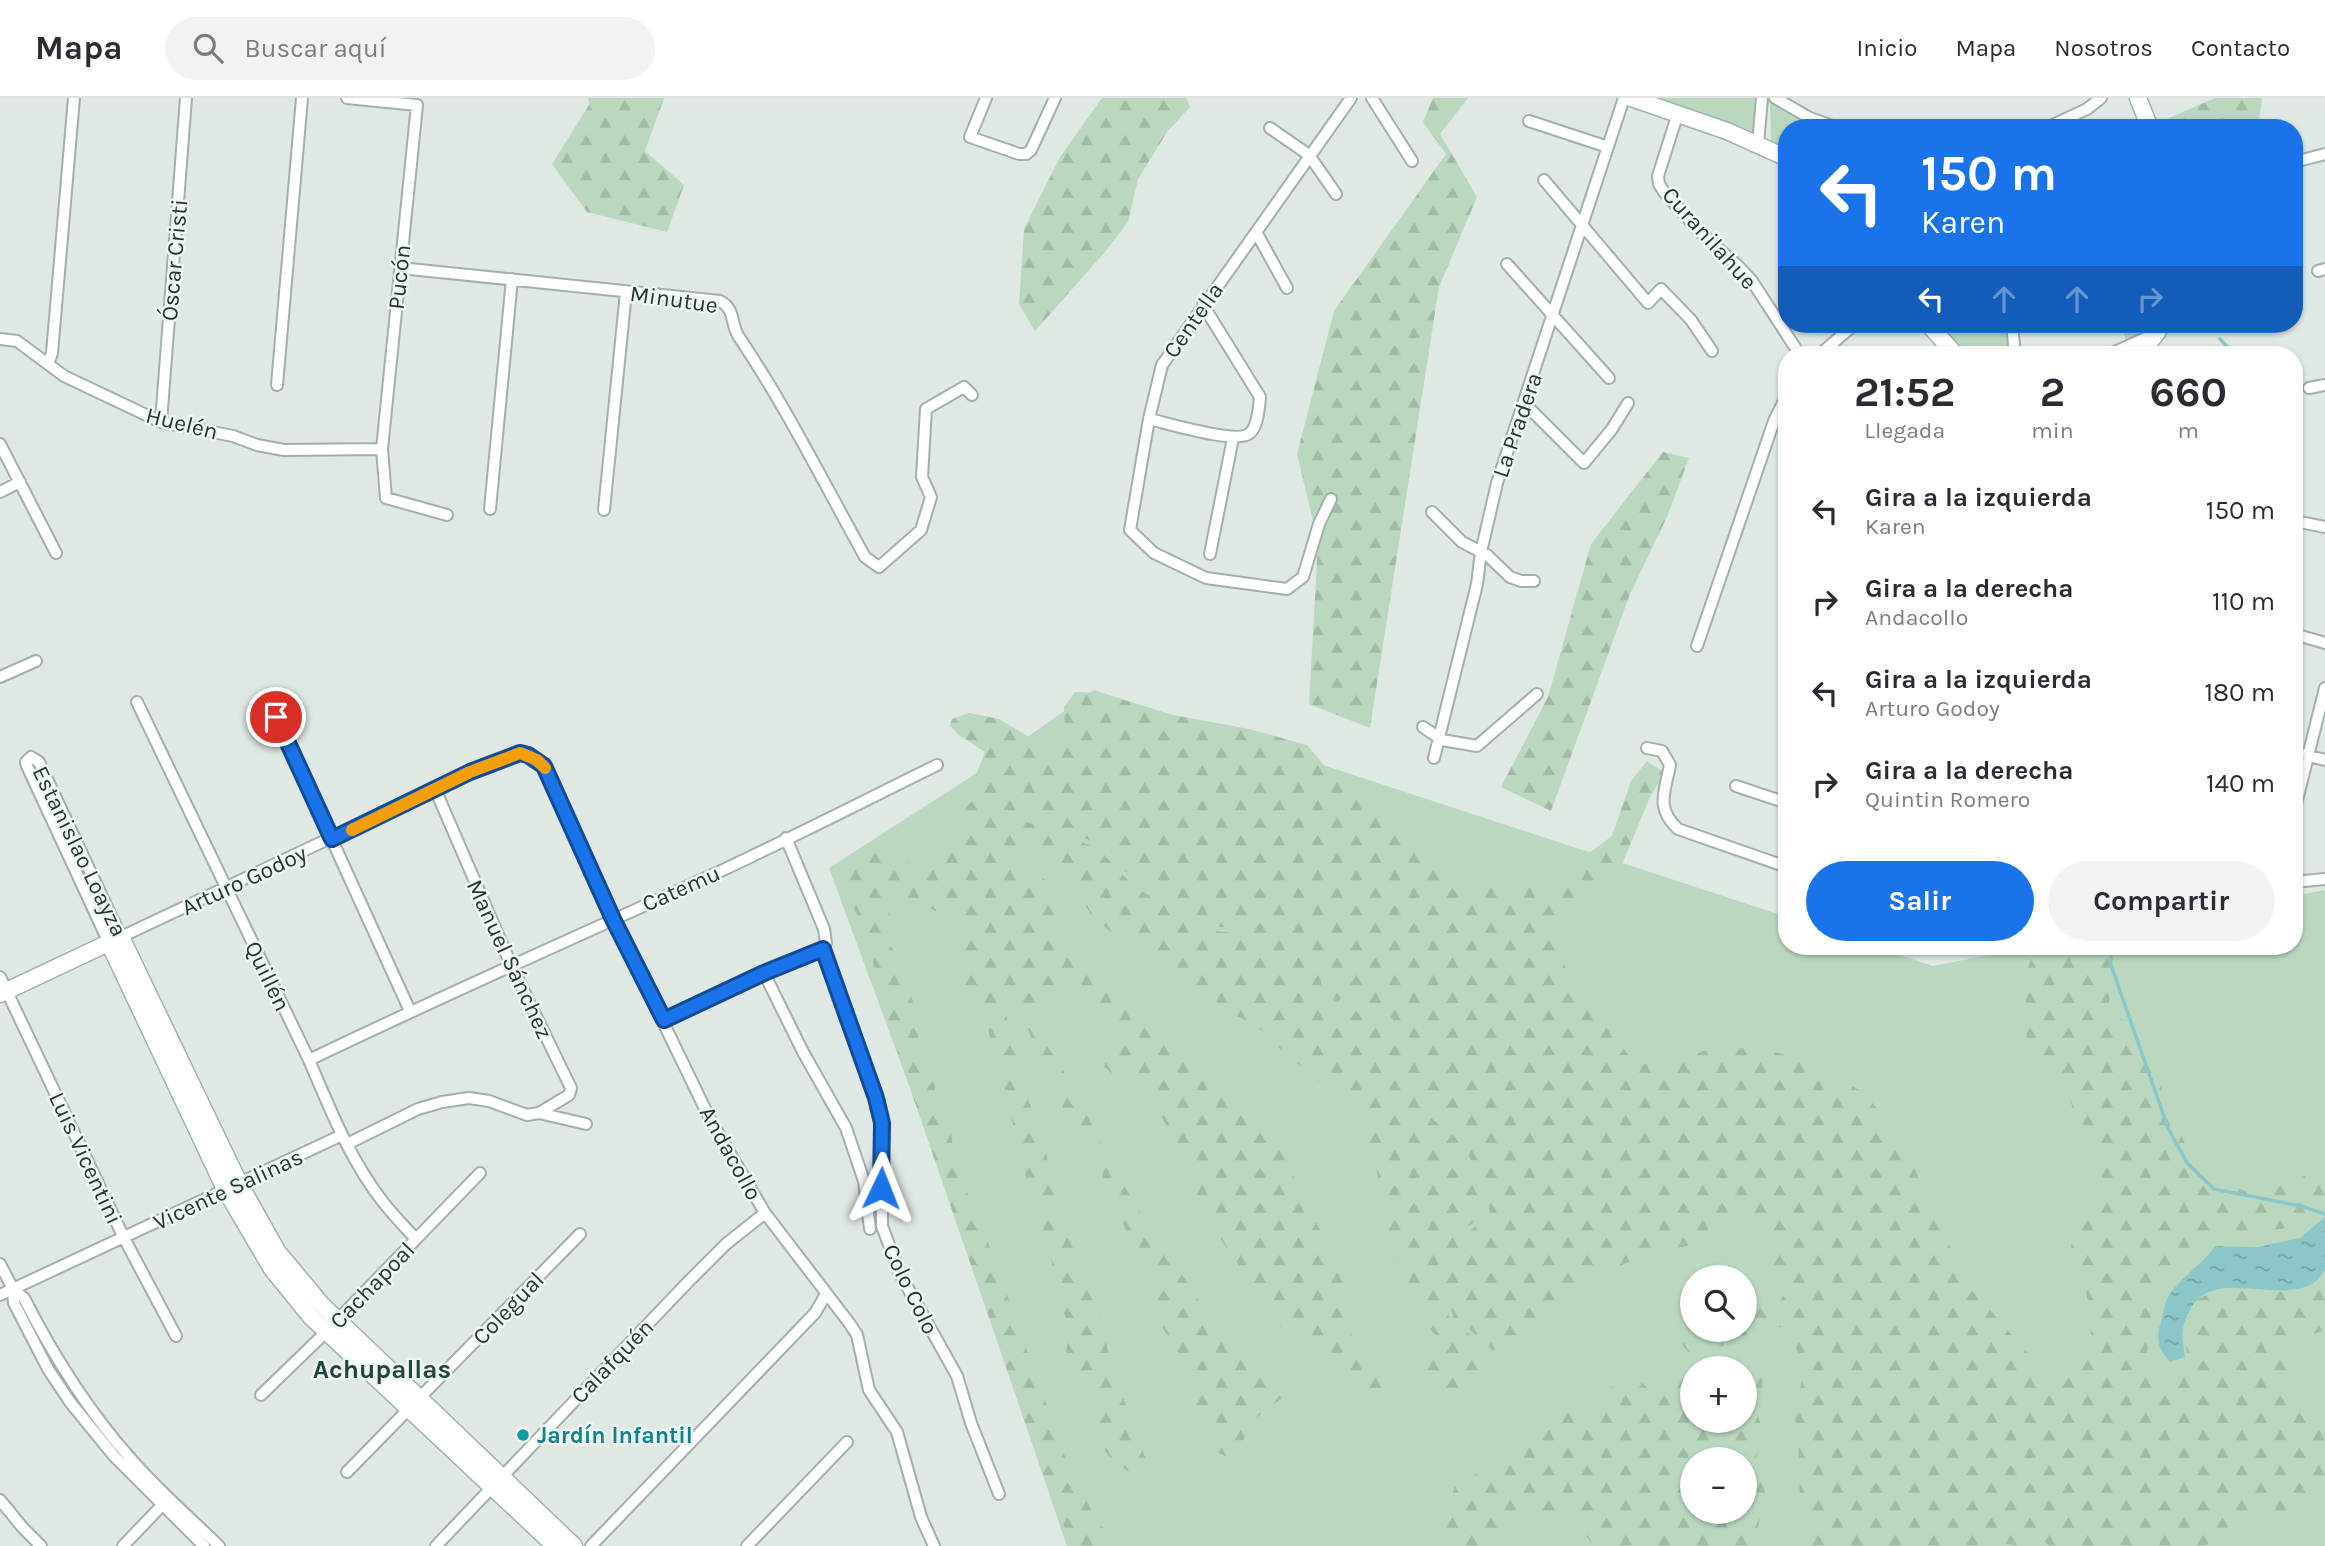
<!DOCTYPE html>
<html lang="es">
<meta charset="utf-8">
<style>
body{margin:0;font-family:Karla,sans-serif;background:#f2f2f3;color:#2b2b33;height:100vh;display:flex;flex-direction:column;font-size:26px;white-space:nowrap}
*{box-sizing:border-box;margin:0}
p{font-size:23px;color:#7c7c81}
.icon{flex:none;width:38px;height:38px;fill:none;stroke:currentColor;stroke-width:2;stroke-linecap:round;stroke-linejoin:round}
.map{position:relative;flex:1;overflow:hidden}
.side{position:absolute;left:1778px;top:248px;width:525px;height:609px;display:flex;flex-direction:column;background:#fff;border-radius:28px;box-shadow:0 2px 5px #0004}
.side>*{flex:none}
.banner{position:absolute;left:1778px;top:21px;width:525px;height:214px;border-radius:28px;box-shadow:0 2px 5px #0004;background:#1a73e8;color:#fff;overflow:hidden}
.tools{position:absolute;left:1680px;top:1167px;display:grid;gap:14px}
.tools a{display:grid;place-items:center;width:77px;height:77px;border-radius:50%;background:#fff;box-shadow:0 2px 5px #0004;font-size:35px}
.pin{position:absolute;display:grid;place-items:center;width:60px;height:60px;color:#fff;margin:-30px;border:4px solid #fff;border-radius:50%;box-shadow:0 2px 7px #0007}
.me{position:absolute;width:77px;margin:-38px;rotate:2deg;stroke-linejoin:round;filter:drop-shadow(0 0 5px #0008)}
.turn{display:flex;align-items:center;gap:24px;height:147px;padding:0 28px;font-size:32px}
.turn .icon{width:91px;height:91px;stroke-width:2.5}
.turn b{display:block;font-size:49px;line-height:60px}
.lanes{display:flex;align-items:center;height:66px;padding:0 28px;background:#0003;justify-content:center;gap:35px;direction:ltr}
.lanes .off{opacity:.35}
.eta{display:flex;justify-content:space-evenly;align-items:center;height:119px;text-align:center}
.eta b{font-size:42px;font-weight:700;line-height:49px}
.cta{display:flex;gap:14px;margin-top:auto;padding:14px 28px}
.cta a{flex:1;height:80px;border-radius:42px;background:#1a73e8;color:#fff;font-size:28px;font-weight:700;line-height:80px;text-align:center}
.cta a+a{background:#f2f2f3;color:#2b2b33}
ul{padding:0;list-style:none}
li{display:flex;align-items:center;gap:21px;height:91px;padding:0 28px}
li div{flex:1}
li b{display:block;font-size:26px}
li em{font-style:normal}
header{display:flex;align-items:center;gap:42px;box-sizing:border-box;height:98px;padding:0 35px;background:#fff;border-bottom:2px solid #e1e1e2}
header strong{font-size:33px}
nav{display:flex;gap:38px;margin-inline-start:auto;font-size:24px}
.search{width:490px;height:63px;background:#f2f2f3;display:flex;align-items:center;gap:18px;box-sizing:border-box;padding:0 24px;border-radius:38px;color:#7c7c81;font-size:26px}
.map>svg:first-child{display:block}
.green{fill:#bad8bf;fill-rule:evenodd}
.forest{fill:url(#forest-firs);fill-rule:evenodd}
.water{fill:url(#water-ripples)}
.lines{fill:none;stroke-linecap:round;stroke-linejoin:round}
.stream{stroke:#8cc6c9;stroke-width:3.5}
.street-casing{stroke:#a3afa9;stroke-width:14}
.secondary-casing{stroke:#9fb3aa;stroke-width:19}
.street{stroke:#fff;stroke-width:10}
.secondary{stroke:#fff;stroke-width:16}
.route-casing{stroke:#114b97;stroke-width:18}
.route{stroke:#1a73e8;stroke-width:12}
.slow{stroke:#f59e0b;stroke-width:12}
.culture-dot{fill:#0f9aa8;stroke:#eff6f1;stroke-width:2.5}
.labels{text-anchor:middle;stroke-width:5;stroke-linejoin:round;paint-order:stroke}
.street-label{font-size:23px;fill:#22372f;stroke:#eff6f1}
.culture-label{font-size:23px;font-weight:bold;fill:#0d838f;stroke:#eff6f1;text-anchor:start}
.quarter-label{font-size:26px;font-weight:bold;fill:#204639;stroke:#eff6f1}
</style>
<header>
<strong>Mapa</strong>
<div class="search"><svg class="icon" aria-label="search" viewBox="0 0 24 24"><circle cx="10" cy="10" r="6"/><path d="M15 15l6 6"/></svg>Buscar aquí</div>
<nav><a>Inicio</a><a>Mapa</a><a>Nosotros</a><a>Contacto</a></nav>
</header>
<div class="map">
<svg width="2325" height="1448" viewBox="0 0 2325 1448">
<defs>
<pattern id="forest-firs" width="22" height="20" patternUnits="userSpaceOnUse" patternTransform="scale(1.75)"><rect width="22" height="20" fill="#bad8bf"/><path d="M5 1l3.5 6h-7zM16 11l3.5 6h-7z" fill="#a0baa4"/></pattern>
<pattern id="water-ripples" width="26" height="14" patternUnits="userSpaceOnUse" patternTransform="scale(1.75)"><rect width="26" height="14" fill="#8cc6c9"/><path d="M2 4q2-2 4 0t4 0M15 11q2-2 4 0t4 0" fill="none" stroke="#72a2a4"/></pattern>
</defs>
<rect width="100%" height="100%" fill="#dfe8e3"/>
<path class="green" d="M1658 0H1761L1760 36Z
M1770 3 1805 23 1822 30H1787V55L1771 46Z
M1933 226H2008L2011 257H1965L1944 239Z
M2121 226H2155L2151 236 2127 246Z
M1094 592 1787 819V849H1875L1933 868 2030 849H2294V798L2325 792V1448H1067L931 1047 829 770 969 680ZM1692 1180H1745V1232H1692ZM1692 1270H1745V1323H1692ZM1692 1362H1745V1414H1692Z"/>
<path class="forest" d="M588 0H664L645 53 684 87 667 134 587 114 552 66 589 7Z
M1102 0H1186L1190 9 1167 34 1138 81 1128 124 1105 154 1035 233 1019 206 1024 131 1060 59Z
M1433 0H1468L1440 36 1477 99 1439 189 1370 630 1309 606 1318 444 1297 356 1334 213 1446 56 1423 24Z
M2215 0H2262L2258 30H2165L2162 23Z
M1663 354 1689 360 1667 419 1630 496 1551 713 1501 689 1548 599 1591 446Z
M1075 594 1101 595 1173 617 1249 631 1307 647 1335 680 1415 751 1451 778 1477 793 1524 782 1550 788 1577 764 1612 738 1631 683 1647 663 1665 675 1650 699 1621 769 1613 781 1586 797 1562 824V864L1612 937 1636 966H1672L1703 953 1759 949 1811 965 1866 996 1905 1048 1942 1136 1991 1213 2050 1281 2080 1271 2092 1246 2088 1202 2071 1148 2076 1132 2096 1114 2107 1092 2091 1052 2088 1033 2075 1017 2067 993 2038 968 2025 950 2029 916 2022 887 2035 849H2112L2109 906 2132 934 2153 970 2187 1050 2212 1077 2247 1094 2270 1092 2301 1080 2325 1064V1108L2309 1119 2282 1131 2220 1135 2189 1150 2152 1206 2147 1255 2166 1283 2187 1260 2184 1230 2198 1201 2217 1192 2288 1194 2313 1187 2325 1178V1232L2298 1242 2286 1268 2292 1289 2307 1319 2325 1323V1397L2290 1414 2239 1420 2205 1448H2050L2040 1441 2019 1448 1997 1444 1982 1445 1980 1448H1795L1807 1430 1800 1410 1799 1359 1795 1318 1805 1264 1794 1248 1800 1228C1761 1225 1727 1254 1689 1255L1680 1244 1712 1232H1745V1210L1764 1204H1780L1784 1195 1772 1188 1766 1175 1776 1159 1769 1137 1748 1122 1725 1116 1710 1128 1701 1144C1681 1151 1658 1152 1638 1160 1593 1177 1556 1210 1526 1245L1501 1247 1493 1253 1468 1230H1456L1450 1206 1467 1180 1464 1155 1468 1134 1491 1117 1484 1091 1460 1039 1434 1017 1422 1000C1427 988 1426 981 1422 968 1412 930 1383 909 1347 894L1338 904 1323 897 1328 870 1266 818 1251 817 1231 830 1208 828 1182 806 1158 798 1135 784 1100 746 1031 720 1003 714 973 695 976 677 985 654 959 637 950 628 952 621 969 615 999 621 1047 650 1065 638 1064 609Z
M974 701 1001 718 1030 725 1098 750 1132 787 1156 802 1180 810 1206 832 1232 835 1252 821 1264 822 1323 872 1319 899 1339 909 1348 899C1387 915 1434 954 1418 1001L1431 1020 1457 1041 1480 1092 1486 1115 1464 1131 1459 1154 1462 1179 1446 1206 1453 1235 1467 1234C1496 1264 1497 1285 1457 1304L1426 1283 1421 1271 1431 1261 1437 1238 1420 1222 1419 1209 1407 1201 1409 1180 1390 1149 1386 1111 1372 1054 1359 1018 1276 947 1257 928 1231 915 1146 849 1122 842 1096 823 1067 781 1042 770 1026 746 1013 749 1006 760 1014 770 1044 780 1056 814 1061 840 1079 853 1124 897 1193 971 1236 1000 1263 1026 1283 1053 1301 1096 1335 1160 1349 1210V1229L1359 1256 1377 1269 1391 1288 1380 1295 1357 1289 1348 1266 1332 1257 1322 1244H1299L1280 1229 1274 1201 1255 1190 1222 1143 1201 1108 1182 1055 1146 992 1113 977 1102 966 1104 946 1121 932 1118 924 1088 899 1065 893 1046 903 1037 923 1042 942 1059 964 1133 1104 1191 1190 1221 1237 1253 1271 1287 1296 1255 1321 1240 1348 1225 1358 1210 1350 1204 1317 1194 1305 1192 1277 1156 1219 1155 1193 1110 1098 1095 1057 1070 1024 1048 979 1009 886 1003 906 1019 961 1025 993 1044 1044 1060 1123 1087 1179 1103 1226 1110 1264 1146 1362 1139 1378 1114 1366 1099 1343 1094 1301 1085 1282 1068 1263 1066 1252 1071 1231 1062 1211 1050 1156 1025 1076 1000 972 985 922 982 903 968 894 960 882 967 843C964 838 962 832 958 828 941 812 912 802 889 799L891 848 904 872 917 919 919 958 935 988 934 1017 951 1034 953 1049 973 1114 983 1130 1067 1364 1099 1427 1111 1433 1114 1448H1072L1041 1371 890 932 869 848 842 779 876 752 902 763 934 770 951 753 961 715Z
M1763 1273 1762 1294 1756 1313C1767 1338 1760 1346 1752 1371 1772 1391 1764 1401 1759 1425 1757 1432 1759 1441 1760 1448H1594L1574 1422 1548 1414 1528 1415 1482 1448H1446L1448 1417 1455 1386 1483 1373 1540 1328 1575 1311 1583 1313 1608 1298 1615 1279 1630 1275 1649 1291 1692 1277V1323H1745V1274ZM1692 1362H1745V1414H1692Z"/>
<path class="water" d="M2325 1119V1172C2321 1177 2316 1185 2310 1187 2273 1205 2212 1169 2190 1212 2180 1231 2182 1238 2185 1259L2170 1264C2158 1251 2155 1240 2161 1224 2163 1215 2165 1204 2169 1197 2182 1178 2202 1167 2215 1148L2258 1149 2300 1140Z"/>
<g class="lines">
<path class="stream" d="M2220 241 2235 257
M2111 849V867L2168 1030 2187 1065 2214 1091 2301 1108 2325 1116"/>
<g class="street-casing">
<path id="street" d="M347 0 417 7 382 351 386 400 447 417
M986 0 970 39 1019 56H1026L1031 52 1055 0
M1372 0 1412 63
M1775 0 1810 20 1838 30
M1678 15 1658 78 1659 86 1664 94 1702 136 1738 168 1752 183 1800 257
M1529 23 1608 49
M1270 30 1309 57 1336 96
M2046 30 2087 11 2101 0
M1758 46 1762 0
M2294 64 2325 56
M1544 82 1648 205 1661 191 1691 222 1712 253
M1256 134 1287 190
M1507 166 1609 280
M400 170 720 203C736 211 730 226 739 239 786 309 824 385 865 459L879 469 921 432 931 399 922 379 926 311 964 289 972 297
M2318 173 2325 171
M2012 226 2015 257
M0 241 17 243 64 278 161 324 233 338 257 347 284 352 382 351
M1819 257 1855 226
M2108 257 2152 237
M48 266 52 255 74 0
M277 287 302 0
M2309 290 2325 287
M1525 306 1584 365 1612 331 1628 305
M1149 321C1167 325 1238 347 1250 335 1258 328 1259 309 1260 299L1203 207
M161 324 186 0
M0 346 56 455
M0 394 20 384
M1331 401 1319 426 1303 479 1287 491 1206 480 1154 455 1130 432 1149 321 1162 267 1351 0
M490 411 512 181
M604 412 626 194
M1432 414 1462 444 1487 457 1510 479 1521 483H1534
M2300 424 2325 429
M1210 456 1233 340
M2294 536 2325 545
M1697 548 1774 323 1787 297
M0 579 36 563
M137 604 309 962C330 1011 350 1062 383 1104 393 1117 405 1129 416 1141
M276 619 410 913
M1423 629 1442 642 1477 648 1537 596
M1647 650 1662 653 1670 667C1665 694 1655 710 1678 731L1787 769
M2294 654 2325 662
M1434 660 1477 486 1481 454 1497 385 1624 0
M1736 688 1787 705
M2294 714 2325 590
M786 740 824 831 826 845 823 851 876 1000 882 1025V1128L900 1176 957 1278 971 1325 999 1396
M2294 784 2325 781
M109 845 27 668 26 664 31 659 39 664 121 839 470 674 521 655 529 657 544 668 613 821 711 1023 765 1115 850 1226 857 1237 869 1292 897 1334 921 1419 934 1448
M764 875 803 954 846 1030 864 1083 870 1131
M0 879 124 1140 176 1238
M664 922 764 875 823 851
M309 962C446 896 585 835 723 772 795 738 866 702 937 667
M539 1015 586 1026
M347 1046 418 1011 442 1004 469 1000 489 1003 527 1017 539 1015 569 997 571 990 512 869 435 691
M0 1166 13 1191 14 1205 48 1271 70 1304 114 1358 204 1448
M13 1191 24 1200C53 1257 88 1313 131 1361 158 1392 189 1419 219 1448
M0 1197 342 1037
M261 1297 326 1234 480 1075
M347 1374 580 1136
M0 1402 23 1430 41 1448
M123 1448 167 1402
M436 1448 688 1184 726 1146 765 1115
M591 1448 815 1215 826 1196
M747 1448 847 1344"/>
</g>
<g class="secondary-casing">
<path id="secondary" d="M1631 0 1727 33 1787 60
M2138 0 2150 30
M1928 226 1956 257
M2138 257 2157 235 2161 226
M109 845 225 1091 272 1171 311 1219 555 1448
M0 896 121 839 239 1085 277 1153 322 1207 574 1448"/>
</g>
<use href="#street" class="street"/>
<use href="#secondary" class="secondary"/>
</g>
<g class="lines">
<g class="route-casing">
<path id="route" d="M276 619 332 741 470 674 520 655 528 657 544 668 613 821 664 922 764 875 823 851 876 1000 882 1025 881 1090"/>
</g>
<use href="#route" class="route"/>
<path class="slow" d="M352 732 470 674 520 655 537 662 545 670"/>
</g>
<circle class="culture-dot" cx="523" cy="1337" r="7"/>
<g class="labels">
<g class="street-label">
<text transform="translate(1710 140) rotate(48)" y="8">Curanilahue</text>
<text transform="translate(174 162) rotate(-85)" y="8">Óscar Cristi</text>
<text transform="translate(399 179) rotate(-84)" y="8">Pucón</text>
<text transform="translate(674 201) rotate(8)" y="8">Minutue</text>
<text transform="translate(1193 222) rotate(-55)" y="8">Centella</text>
<text transform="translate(182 325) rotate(14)" y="8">Huelén</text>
<text transform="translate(1517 327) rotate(-71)" y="8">La Pradera</text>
<text transform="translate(80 753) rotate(64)" y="8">Estanislao Loayza</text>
<text transform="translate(244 782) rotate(-25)" y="8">Arturo Godoy</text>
<text transform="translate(681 790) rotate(-24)" y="8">Catemu</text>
<text transform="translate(510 861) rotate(65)" y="8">Manuel Sánchez</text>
<text transform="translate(268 878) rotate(64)" y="8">Quillén</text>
<text transform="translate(731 1055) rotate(61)" y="8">Andacollo</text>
<text transform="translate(86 1060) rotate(65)" y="8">Luis Vicentini</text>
<text transform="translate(228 1091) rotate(-25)" y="8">Vicente Salinas</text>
<text transform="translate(372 1187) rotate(-46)" y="8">Cachapoal</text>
<text transform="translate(911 1191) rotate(64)" y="8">Colo Colo</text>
<text transform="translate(508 1210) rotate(-46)" y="8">Colegual</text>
<text transform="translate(612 1263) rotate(-46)" y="8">Calafquén</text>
</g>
<g class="culture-label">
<text x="537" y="1345">Jardín Infantil</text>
</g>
<g class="quarter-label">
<text x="382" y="1280">Achupallas</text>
</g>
</g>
</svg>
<div class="tools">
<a><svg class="icon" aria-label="search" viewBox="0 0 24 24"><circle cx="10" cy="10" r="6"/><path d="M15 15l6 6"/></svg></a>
<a>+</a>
<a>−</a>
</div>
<div class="pin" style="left:276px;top:619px;background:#d93025"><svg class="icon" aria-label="arrive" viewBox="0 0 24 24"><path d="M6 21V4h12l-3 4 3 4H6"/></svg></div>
<svg class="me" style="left:881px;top:1090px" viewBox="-20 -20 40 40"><path d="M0-17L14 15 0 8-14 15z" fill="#1a73e8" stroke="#fff" stroke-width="4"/></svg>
<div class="banner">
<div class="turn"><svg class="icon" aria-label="left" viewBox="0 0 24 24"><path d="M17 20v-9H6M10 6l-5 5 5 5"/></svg><div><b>150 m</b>Karen</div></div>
<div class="lanes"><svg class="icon" aria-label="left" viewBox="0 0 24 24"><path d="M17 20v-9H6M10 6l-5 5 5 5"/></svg><svg class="icon off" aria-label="ahead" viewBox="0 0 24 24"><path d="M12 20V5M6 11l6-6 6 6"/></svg><svg class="icon off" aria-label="ahead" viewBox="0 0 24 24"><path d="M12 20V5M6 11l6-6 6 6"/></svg><svg class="icon off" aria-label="right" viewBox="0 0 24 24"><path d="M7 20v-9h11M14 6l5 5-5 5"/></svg></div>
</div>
<section class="side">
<div class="eta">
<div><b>21:52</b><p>Llegada</p></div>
<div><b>2</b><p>min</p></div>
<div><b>660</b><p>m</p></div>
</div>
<ul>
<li><svg class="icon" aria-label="left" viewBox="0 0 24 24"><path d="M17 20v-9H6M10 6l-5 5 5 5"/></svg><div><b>Gira a la izquierda</b><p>Karen</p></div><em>150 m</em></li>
<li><svg class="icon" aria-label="right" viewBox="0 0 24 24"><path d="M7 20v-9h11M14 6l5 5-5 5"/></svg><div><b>Gira a la derecha</b><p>Andacollo</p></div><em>110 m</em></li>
<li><svg class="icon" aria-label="left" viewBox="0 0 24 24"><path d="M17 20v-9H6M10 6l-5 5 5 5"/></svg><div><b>Gira a la izquierda</b><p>Arturo Godoy</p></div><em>180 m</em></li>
<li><svg class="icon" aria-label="right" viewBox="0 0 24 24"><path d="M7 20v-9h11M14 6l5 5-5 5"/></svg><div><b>Gira a la derecha</b><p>Quintin Romero</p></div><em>140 m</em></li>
</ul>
<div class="cta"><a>Salir</a><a>Compartir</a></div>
</section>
</div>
